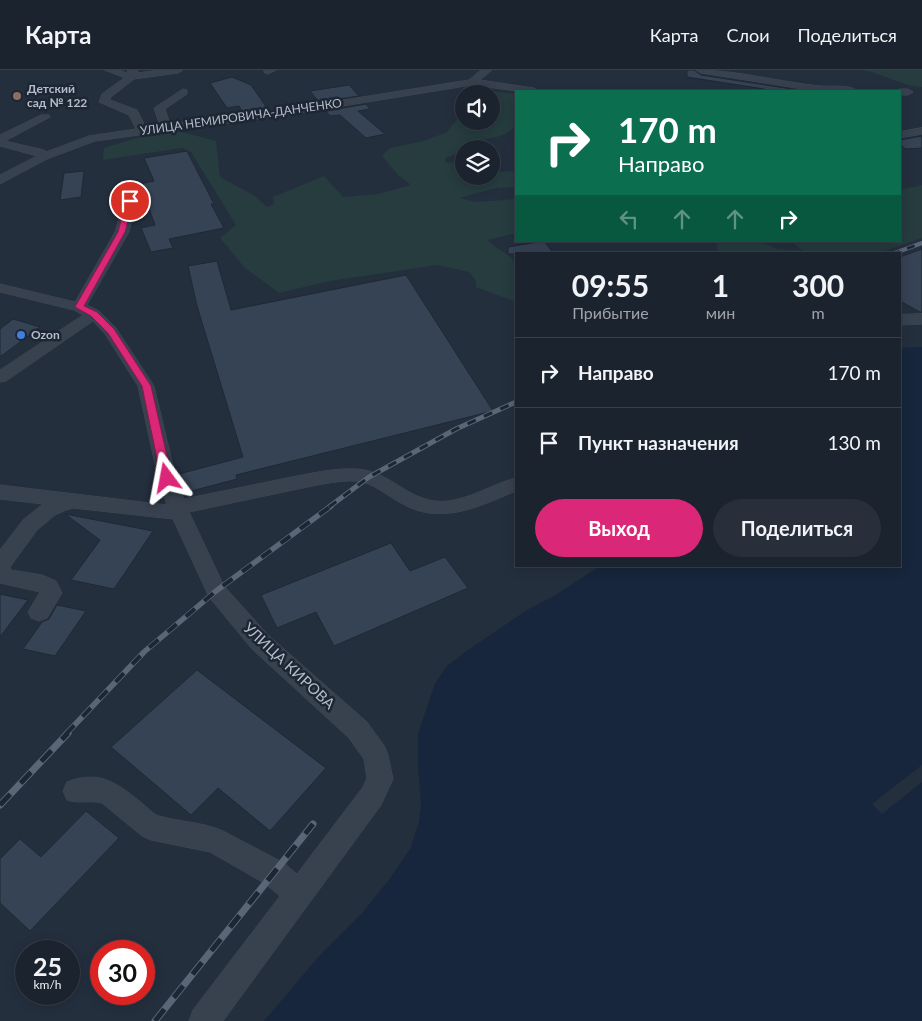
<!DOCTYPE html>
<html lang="ru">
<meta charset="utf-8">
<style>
body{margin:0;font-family:Lato,sans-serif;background:#282f3a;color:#f1f3f6;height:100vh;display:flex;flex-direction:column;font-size:19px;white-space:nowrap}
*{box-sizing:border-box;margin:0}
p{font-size:16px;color:#a0a4aa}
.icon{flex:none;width:28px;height:28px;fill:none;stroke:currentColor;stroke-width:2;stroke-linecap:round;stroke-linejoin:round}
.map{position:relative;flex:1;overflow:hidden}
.details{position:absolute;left:515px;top:182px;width:386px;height:315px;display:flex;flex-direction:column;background:#1b232e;border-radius:0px;box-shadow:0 2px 12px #0003,0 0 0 1px #39404a}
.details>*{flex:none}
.guide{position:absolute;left:515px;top:20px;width:386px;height:152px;border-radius:0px;box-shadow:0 2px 12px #0003,0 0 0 1px #39404a;background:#0b6e4f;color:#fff;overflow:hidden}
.controls{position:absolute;left:455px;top:15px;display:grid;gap:10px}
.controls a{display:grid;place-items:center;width:45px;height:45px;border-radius:50%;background:#1b232e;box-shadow:0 2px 12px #0003,0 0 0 1px #39404a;font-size:25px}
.speed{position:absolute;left:15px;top:870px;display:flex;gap:10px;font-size:25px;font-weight:700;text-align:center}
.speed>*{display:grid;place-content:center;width:65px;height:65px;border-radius:50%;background:#1b232e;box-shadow:0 2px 12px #0003,0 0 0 1px #39404a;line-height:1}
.speed small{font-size:12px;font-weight:400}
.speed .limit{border:8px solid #d22;background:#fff;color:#111}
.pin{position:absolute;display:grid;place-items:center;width:42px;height:42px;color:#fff;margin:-21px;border:2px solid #fff;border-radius:50%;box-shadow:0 1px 5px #0007}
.me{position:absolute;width:55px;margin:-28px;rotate:347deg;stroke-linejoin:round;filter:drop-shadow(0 0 4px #0008)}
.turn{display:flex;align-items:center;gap:18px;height:105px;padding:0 20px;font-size:22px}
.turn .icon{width:65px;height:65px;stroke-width:2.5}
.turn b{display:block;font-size:35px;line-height:42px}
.lanes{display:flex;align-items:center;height:48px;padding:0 20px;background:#0003;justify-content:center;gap:25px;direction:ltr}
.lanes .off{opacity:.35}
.eta{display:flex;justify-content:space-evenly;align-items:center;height:85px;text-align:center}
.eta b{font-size:30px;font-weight:700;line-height:35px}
.cta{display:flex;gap:10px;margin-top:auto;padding:10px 20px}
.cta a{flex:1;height:58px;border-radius:30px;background:#db2777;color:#fff;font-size:20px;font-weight:700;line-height:58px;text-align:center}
.cta a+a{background:#282f3a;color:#f1f3f6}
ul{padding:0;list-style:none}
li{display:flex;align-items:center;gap:15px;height:70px;padding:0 20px;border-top:1px solid #39404a}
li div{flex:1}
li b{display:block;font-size:19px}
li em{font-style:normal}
header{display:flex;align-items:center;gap:30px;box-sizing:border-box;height:70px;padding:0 25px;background:#1b232e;border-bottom:1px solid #39404a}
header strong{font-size:24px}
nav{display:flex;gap:28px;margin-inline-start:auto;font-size:18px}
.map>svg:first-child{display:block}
.green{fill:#263c3f}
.water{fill:#17263c}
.pier{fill:#242f3e}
.building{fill:#364354;stroke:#1f2835}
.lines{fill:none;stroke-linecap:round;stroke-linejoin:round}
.minor-casing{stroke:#414a57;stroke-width:1}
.minor{fill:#38414e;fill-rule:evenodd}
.rail-far3-casing{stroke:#5a6575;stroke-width:4}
.rail-far2-casing{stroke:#5a6575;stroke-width:5}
.rail-far1-casing{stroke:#5a6575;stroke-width:5.5}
.rail-casing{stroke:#5a6575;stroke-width:7}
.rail-far3{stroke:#1d2633;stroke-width:2.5;stroke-dasharray:8;stroke-linecap:butt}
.rail-far2{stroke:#1d2633;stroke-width:3;stroke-dasharray:9;stroke-linecap:butt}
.rail-far1{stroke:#1d2633;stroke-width:4;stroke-dasharray:12;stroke-linecap:butt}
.rail{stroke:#1d2633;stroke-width:5;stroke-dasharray:15;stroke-linecap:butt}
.route{fill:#db2777;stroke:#8e194d}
.education-dot{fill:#8d6e63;stroke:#1d2633;stroke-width:2}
.shop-dot{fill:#3f7fe0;stroke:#1d2633;stroke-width:2}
.labels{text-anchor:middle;stroke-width:5;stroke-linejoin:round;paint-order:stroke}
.far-poi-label{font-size:12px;font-weight:bold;fill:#b4bcc9;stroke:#1d2633;text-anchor:start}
.far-street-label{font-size:12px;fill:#b4bcc9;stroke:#1d2633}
.street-label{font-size:15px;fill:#b4bcc9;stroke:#1d2633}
</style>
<header>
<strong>Карта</strong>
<nav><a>Карта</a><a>Слои</a><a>Поделиться</a></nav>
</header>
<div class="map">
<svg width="922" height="951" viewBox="0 0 922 951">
<rect width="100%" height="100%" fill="#242f3e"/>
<path class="green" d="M863 0H922V17C901 16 884 4 863 0Z
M484 20 516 24V56C504 69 485 69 468 70L472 78 464 79V81L446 88 445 92 464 93V106H491V99L496 102 516 101V117L496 118 459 128 476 132 516 129V163L488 170C494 178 503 180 510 187 521 196 516 219 516 232L476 217V211L469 202 437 195 330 211 279 223 244 197 220 168 236 155 191 82 182 78 103 90 104 78 137 68 178 61 216 71 220 107 255 126 267 137 274 134 273 127 324 106 343 127 378 124 411 115 398 105 382 86 390 78 424 71 447 62 464 41V51H491V24H470L469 22Z
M922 115V168L876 184H718L716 171H760L778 179 803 181 791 171H900V120Z"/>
<path class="water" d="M922 277V951H264L320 885 363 842 388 811 410 779 419 752 421 735 418 696V663L435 614 446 597 465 582 527 540 554 526 600 496H900V278Z"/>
<path class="pier" d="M922 695V712L882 744 872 734Z"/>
<path class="building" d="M687 0H694L701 5 805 21H762L764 19 687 7Z
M232 7 251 15 267 38 242 41 239 36 227 38 210 13Z
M349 15 359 26 319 32 310 21Z
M366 34 370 39 358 41 385 64 366 68 340 45 330 46 326 41Z
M922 66V78L906 79 900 75V70Z
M187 81 214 134H211L224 158 169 169 173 178 151 182 141 158 155 155 140 114 154 111 144 88Z
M84 101 81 127 60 130 64 103Z
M544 171 554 184H508V177Z
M922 179V242H920L900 231V187Z
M217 191 231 240 406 205 493 341 236 405 237 409 184 423 179 404 243 387 197 236 188 196Z
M13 249 40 257 0 287V259Z
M65 444 153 461 114 519 71 510 100 470Z
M391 473 410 501 445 487 468 518 334 576 316 542 277 558 261 525Z
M0 524 28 530 0 567Z
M57 535 86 541 55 586 23 579 42 552 49 549Z
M197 600 326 698 270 761 218 718 191 745 111 677Z
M86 741 119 768 30 861 0 833V789L20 769 41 787Z"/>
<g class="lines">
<g class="minor-casing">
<path id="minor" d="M105 0H119L127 3 128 0H138L137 3 159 0H183L178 3 134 9 111 27 110 30 137 40 146 58 160 56 154 38 183 19 187 20V24L165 39 170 54 287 39 469 10 481 0H492L480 10 534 18 539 21H516L472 15 287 45 95 71 47 89 0 114V105L37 86 0 76V65L41 45H49L50 47 5 71 44 80 46 82 89 66 136 59 129 45 99 32 102 24 124 8Z
M264 0H276L268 4 265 3Z
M696 0C738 0 779 12 820 16 831 17 850 14 858 21H815L701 3Z
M900 19H908L913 22 908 25H900V21H896Z
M922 58V64L900 68V62Z
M130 127 136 131 129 162 87 235 99 241 116 258 154 316 176 408 184 429C220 422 256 414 292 407 313 403 335 398 356 399 384 400 400 421 425 429 457 439 487 415 516 408V421C478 437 440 456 401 433 386 425 374 413 357 411 336 410 314 416 293 420 258 427 224 435 189 442L224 516 268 565 367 652 385 677 388 685 393 709 381 735 223 951H189L193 940 280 826 264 813 210 782 151 770 142 766 102 733C89 730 79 734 67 730L63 721 67 712C101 699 118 714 143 734 148 738 153 744 159 746 180 752 203 752 223 761L284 793 297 804 363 717 367 708 364 689 349 668 252 579 209 527 173 449 73 438 66 440 55 445 37 460 10 497 11 500 42 505 56 511 62 523 47 548 39 551 31 548 28 542 40 522 0 513V480L23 450 43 434 0 429V415L167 435 158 408 138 316 105 264 93 251 6 311 0 312V300L83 245 74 240 0 222V214L75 232 115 162 124 131Z
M922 244V254L900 255V245Z"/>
</g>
<use href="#minor" class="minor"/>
<g class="rail-far3-casing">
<path id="rail-far3" d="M892 184 922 173"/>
</g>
<g class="rail-far2-casing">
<path id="rail-far2" d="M329 437 369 407 456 359 516 332"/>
</g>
<g class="rail-far1-casing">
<path id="rail-far1" d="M66 664 144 582 216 521 331 436"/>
</g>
<g class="rail-casing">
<path id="rail" d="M0 735 68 663
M155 951 313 754"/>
</g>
<use href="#rail-far3" class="rail-far3"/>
<use href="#rail-far2" class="rail-far2"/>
<use href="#rail-far1" class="rail-far1"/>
<use href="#rail" class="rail"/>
</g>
<path class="route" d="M130 129 133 131 125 162 84 236 97 242 114 259 151 316 172 408 167 412 161 408 142 316 108 263 91 246 75 237 118 162 126 131Z"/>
<circle class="education-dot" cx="17" cy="26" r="5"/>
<circle class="shop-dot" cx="21" cy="265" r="5"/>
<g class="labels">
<g class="far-poi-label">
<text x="27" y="23">Детский<tspan x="27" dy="14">сад № 122</tspan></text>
<text x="31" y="269">Ozon</text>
</g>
<g class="far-street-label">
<text transform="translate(241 47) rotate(-8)" y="4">УЛИЦА НЕМИРОВИЧА-ДАНЧЕНКО</text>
</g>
<g class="street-label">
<text transform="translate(289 596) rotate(43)" y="5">УЛИЦА КИРОВА</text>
</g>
</g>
</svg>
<div class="controls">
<a><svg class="icon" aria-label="sound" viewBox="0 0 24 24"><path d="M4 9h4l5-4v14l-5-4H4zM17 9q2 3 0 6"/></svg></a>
<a><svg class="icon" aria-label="layers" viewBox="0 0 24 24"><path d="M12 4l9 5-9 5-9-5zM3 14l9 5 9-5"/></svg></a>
</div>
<div class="speed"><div>25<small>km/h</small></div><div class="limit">30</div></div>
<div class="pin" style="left:130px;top:131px;background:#d93025"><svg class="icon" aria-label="arrive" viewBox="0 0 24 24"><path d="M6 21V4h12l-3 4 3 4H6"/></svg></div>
<svg class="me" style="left:167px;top:408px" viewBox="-20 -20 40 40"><path d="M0-17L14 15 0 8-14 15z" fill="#db2777" stroke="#fff" stroke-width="4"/></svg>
<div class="guide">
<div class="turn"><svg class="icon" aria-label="right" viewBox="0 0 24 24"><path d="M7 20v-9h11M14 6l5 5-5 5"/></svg><div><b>170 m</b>Направо</div></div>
<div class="lanes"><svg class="icon off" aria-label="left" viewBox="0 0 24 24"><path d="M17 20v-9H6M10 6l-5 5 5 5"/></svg><svg class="icon off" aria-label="ahead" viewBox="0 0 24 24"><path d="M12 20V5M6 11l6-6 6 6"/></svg><svg class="icon off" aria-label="ahead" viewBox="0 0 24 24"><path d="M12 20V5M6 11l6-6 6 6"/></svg><svg class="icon" aria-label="right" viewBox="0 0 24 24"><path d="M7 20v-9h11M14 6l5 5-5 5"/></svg></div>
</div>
<section class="details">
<div class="eta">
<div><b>09:55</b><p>Прибытие</p></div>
<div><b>1</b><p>мин</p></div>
<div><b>300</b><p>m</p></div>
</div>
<ul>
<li><svg class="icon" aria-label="right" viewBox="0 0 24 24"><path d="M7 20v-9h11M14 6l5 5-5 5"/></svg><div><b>Направо</b></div><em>170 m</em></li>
<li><svg class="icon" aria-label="arrive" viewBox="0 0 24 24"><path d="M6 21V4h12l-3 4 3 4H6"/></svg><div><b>Пункт назначения</b></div><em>130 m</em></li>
</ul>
<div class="cta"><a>Выход</a><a>Поделиться</a></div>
</section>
</div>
